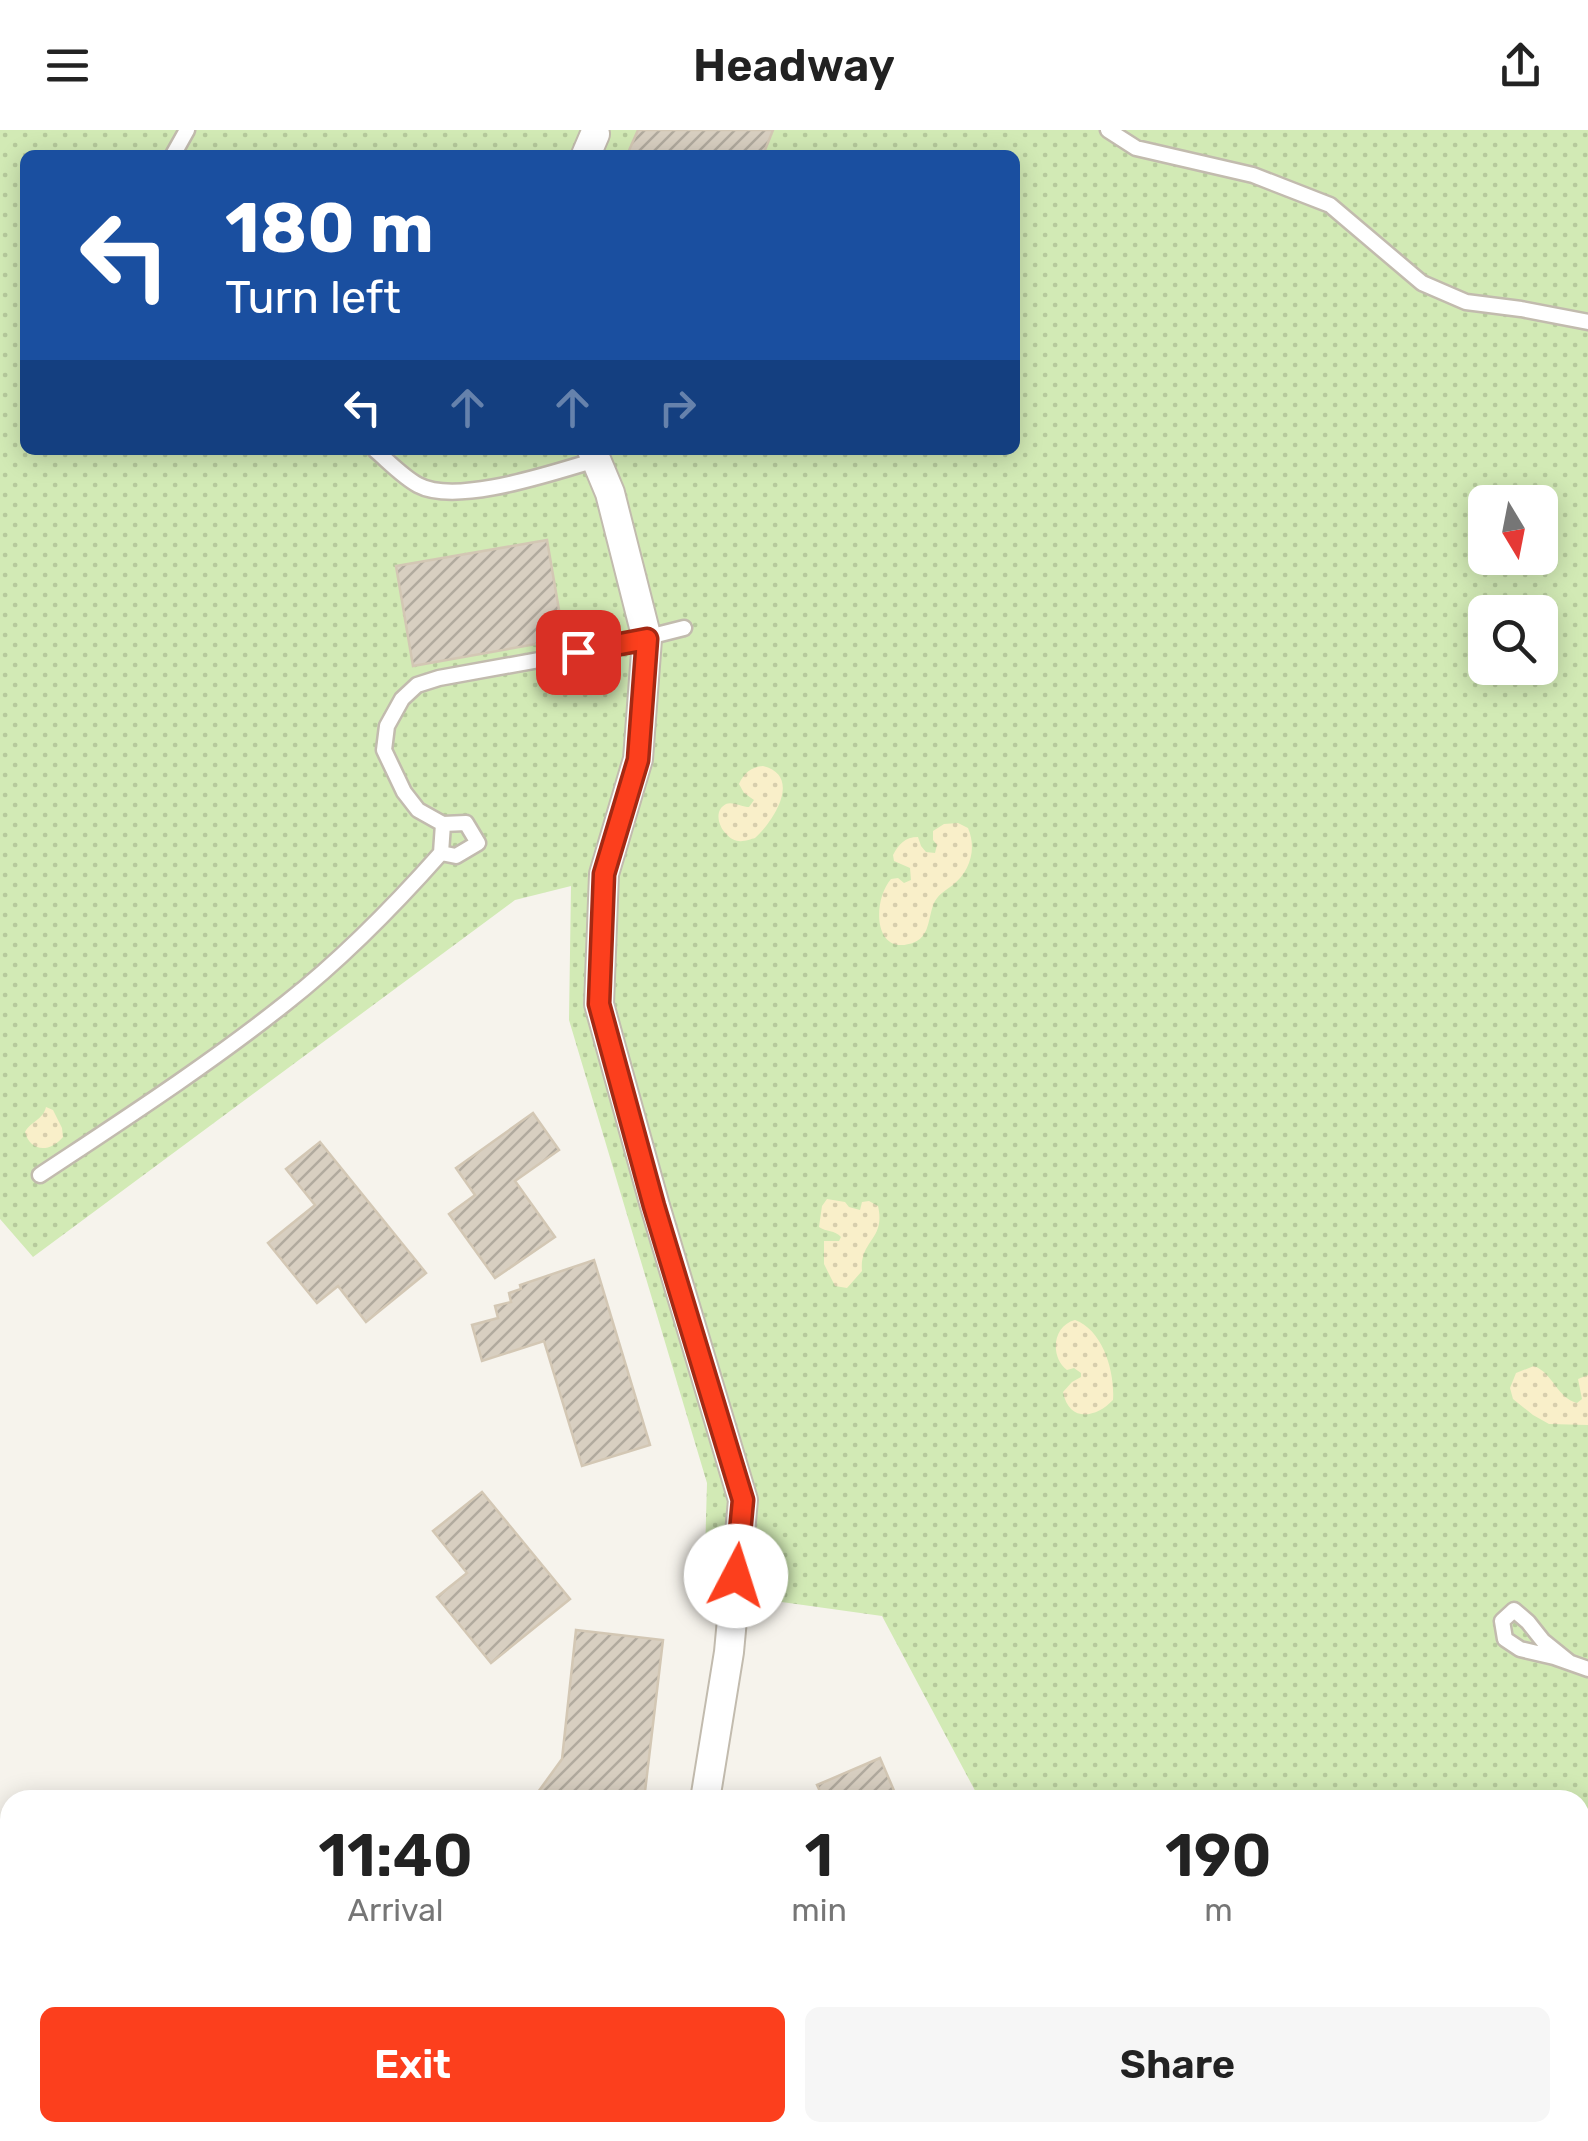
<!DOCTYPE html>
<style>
body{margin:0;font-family:Rubik,sans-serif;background:#f6f6f6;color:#222;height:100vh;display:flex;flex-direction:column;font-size:38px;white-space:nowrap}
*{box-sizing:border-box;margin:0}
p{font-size:32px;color:#767676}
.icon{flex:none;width:55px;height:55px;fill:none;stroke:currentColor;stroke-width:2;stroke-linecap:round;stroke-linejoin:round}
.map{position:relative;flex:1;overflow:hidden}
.side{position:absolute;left:0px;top:1660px;width:1590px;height:352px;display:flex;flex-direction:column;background:#fff;border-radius:30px 30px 0 0;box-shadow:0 5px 25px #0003}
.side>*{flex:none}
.hud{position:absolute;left:20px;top:20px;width:1000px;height:305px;border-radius:15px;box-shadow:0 5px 25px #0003;background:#1a4fa0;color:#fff;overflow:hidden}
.needle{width:65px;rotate:170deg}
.controls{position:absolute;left:1468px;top:355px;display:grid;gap:20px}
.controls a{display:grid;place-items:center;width:90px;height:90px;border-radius:15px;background:#fff;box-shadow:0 5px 25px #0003;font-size:50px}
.pin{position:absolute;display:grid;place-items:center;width:85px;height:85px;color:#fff;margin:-42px;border-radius:20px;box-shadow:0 5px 15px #0006}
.me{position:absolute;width:110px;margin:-55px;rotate:5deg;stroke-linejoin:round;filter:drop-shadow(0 0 8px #0008)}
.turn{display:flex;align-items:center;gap:35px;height:210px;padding:0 40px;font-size:45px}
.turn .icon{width:130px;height:130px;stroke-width:2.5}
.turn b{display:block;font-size:70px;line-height:85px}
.lanes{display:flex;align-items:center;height:95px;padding:0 40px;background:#0003;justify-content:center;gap:50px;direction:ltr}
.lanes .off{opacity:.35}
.eta{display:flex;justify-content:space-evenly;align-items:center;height:170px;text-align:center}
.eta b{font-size:60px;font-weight:600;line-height:70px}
.cta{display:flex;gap:20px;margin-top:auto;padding:20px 40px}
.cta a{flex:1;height:115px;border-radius:15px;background:#fc3f1d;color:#fff;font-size:40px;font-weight:600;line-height:115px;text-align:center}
.cta a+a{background:#f6f6f6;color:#222}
header{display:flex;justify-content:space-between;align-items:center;height:130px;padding:0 40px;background:#fff;font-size:45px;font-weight:600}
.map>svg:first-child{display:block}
.grass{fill:url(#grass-dots);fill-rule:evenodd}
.wetland{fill:url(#wetland-marsh)}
.sand{fill:url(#sand-dots)}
.building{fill:url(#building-hatch);stroke:#d3c7b4;stroke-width:2.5}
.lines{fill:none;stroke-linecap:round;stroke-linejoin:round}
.lane-casing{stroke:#c2bbae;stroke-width:19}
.street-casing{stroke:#c2bbae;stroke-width:32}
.lane{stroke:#fff;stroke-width:14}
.street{stroke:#fff;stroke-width:28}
.route-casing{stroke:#a42913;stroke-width:25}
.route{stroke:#fc3f1d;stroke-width:18}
</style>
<header><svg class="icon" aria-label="menu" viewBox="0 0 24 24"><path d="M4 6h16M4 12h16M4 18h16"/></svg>Headway<svg class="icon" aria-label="share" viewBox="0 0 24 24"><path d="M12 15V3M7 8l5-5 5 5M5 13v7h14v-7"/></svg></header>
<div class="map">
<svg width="1588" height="2011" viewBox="0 0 1588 2011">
<defs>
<pattern id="grass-dots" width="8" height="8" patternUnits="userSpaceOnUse" patternTransform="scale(2.5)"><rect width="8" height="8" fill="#d2eab5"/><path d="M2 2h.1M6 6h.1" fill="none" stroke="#b6ca9c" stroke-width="1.8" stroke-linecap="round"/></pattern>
<pattern id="wetland-marsh" width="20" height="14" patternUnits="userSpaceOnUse" patternTransform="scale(2.5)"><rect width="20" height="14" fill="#d2eab5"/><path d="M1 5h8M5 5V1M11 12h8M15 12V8" fill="none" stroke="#b6ca9c"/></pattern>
<pattern id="sand-dots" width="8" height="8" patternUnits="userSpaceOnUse" patternTransform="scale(2.5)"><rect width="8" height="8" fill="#f9efc9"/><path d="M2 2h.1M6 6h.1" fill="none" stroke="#d7cead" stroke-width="1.8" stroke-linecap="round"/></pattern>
<pattern id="building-hatch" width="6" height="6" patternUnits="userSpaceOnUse" patternTransform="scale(2.5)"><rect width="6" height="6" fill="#d8cfc1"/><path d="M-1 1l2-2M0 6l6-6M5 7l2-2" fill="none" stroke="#b1aa9e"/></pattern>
</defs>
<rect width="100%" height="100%" fill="#f6f3ec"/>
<path class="grass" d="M0 0H1588V2011H1178L1172 2003 1580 2002V1670H980L882 1486 704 1461 707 1353 569 890 571 756 515 770 33 1127 0 1089ZM25 25H1015V320H25ZM1485 372H1540V428H1485ZM1485 482H1540V538H1485Z"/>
<path class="wetland" d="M1580 1738 1588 1741V1862L1580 1858Z"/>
<path class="sand" d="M763 636C803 646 773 692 755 708 751 709 743 712 739 711 724 710 709 683 726 674 732 671 743 677 749 677L754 670 744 663 739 654C744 643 751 637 763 636Z
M958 693 968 698C977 719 970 741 953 755 946 760 940 763 935 771 928 784 931 805 915 812 873 829 872 771 891 749L898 748 904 753 911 750 910 738 894 731 893 725C899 714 905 707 918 707L921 716 926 722 935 723 937 715 933 710V701L944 694Z
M46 977 53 980 62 998 63 1007C50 1023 30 1022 25 1002 31 991 43 990 46 977Z
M827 1069 845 1072 849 1077 860 1080 862 1072 869 1071 878 1076C886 1110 859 1110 862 1141L847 1158 835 1156 824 1134V1111H839L841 1107C835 1100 826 1102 819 1097L822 1076Z
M1075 1190C1103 1200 1115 1242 1113 1270 1096 1288 1069 1293 1063 1262L1072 1252 1081 1247V1243L1074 1238 1067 1240C1050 1227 1052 1196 1075 1190Z
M1534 1236C1553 1243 1557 1268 1577 1273L1582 1269 1578 1249 1588 1245V1295L1549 1294 1533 1285 1513 1269 1510 1258 1516 1243Z"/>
<path class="building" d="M638 0H773L763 25H627Z
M547 410 564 509 413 536 396 436Z
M533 983 559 1020 515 1051 555 1107 495 1148 449 1084 475 1065 456 1038Z
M320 1012 426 1143 366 1192 338 1156 317 1173 268 1113 315 1075 286 1039Z
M594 1130 650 1315 582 1336 544 1211 482 1231 472 1195 498 1188 495 1176 511 1172 509 1163 521 1159 520 1155Z
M482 1362 570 1469 491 1533 437 1467 467 1443 433 1401Z
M576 1500 663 1510 644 1670 533 1669 562 1629Z
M880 1628 898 1670H824L817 1655Z"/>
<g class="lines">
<g class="lane-casing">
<path id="lane" d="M1108 0 1136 18 1253 45 1330 75 1422 153 1466 172 1521 179 1588 192
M173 25 187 0
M375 320C388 331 403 347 418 355 457 376 554 342 596 330
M443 694 418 680 404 662 384 620 387 596 402 569 417 555 439 548 605 518 684 498
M40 1045C123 990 208 935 286 873 342 829 394 776 441 723L456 726 478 713 466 693 443 694 441 723
M1569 1532 1543 1511 1528 1492 1514 1480 1502 1491 1505 1509 1520 1519 1554 1527 1588 1539"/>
</g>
<g class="street-casing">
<path id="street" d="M586 25 595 4
M592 320 610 363 647 509 638 629 604 744 599 874 655 1076 743 1370 729 1522 705 1670
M860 2002 866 2011"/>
</g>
<use href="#lane" class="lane"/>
<use href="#street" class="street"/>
</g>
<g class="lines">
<g class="route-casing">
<path id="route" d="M578 522 647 509 638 630 604 744 599 874 654 1076 743 1370 736 1446"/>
</g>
<use href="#route" class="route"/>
</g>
</svg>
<div class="controls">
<a><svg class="needle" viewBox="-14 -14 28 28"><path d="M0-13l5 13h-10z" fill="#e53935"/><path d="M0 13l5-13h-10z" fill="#767676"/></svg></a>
<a><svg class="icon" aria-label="search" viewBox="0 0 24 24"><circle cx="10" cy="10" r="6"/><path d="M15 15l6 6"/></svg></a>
</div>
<div class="pin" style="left:578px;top:522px;background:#d93025"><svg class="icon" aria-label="arrive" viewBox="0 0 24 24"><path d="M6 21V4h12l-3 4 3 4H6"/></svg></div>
<svg class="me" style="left:736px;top:1446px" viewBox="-20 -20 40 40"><circle r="19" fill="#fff"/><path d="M0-13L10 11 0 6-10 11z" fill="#fc3f1d"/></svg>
<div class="hud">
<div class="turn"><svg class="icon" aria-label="left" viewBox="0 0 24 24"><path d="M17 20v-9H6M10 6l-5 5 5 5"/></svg><div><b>180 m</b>Turn left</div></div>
<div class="lanes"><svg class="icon" aria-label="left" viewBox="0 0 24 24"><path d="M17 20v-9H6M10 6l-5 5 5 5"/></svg><svg class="icon off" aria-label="ahead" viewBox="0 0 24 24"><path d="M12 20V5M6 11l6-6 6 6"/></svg><svg class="icon off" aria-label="ahead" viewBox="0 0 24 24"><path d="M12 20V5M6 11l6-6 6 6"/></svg><svg class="icon off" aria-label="right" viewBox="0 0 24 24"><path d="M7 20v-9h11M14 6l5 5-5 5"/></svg></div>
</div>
<section class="side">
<div class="eta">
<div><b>11:40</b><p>Arrival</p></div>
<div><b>1</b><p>min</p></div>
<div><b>190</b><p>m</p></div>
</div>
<div class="cta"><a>Exit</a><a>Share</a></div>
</section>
</div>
